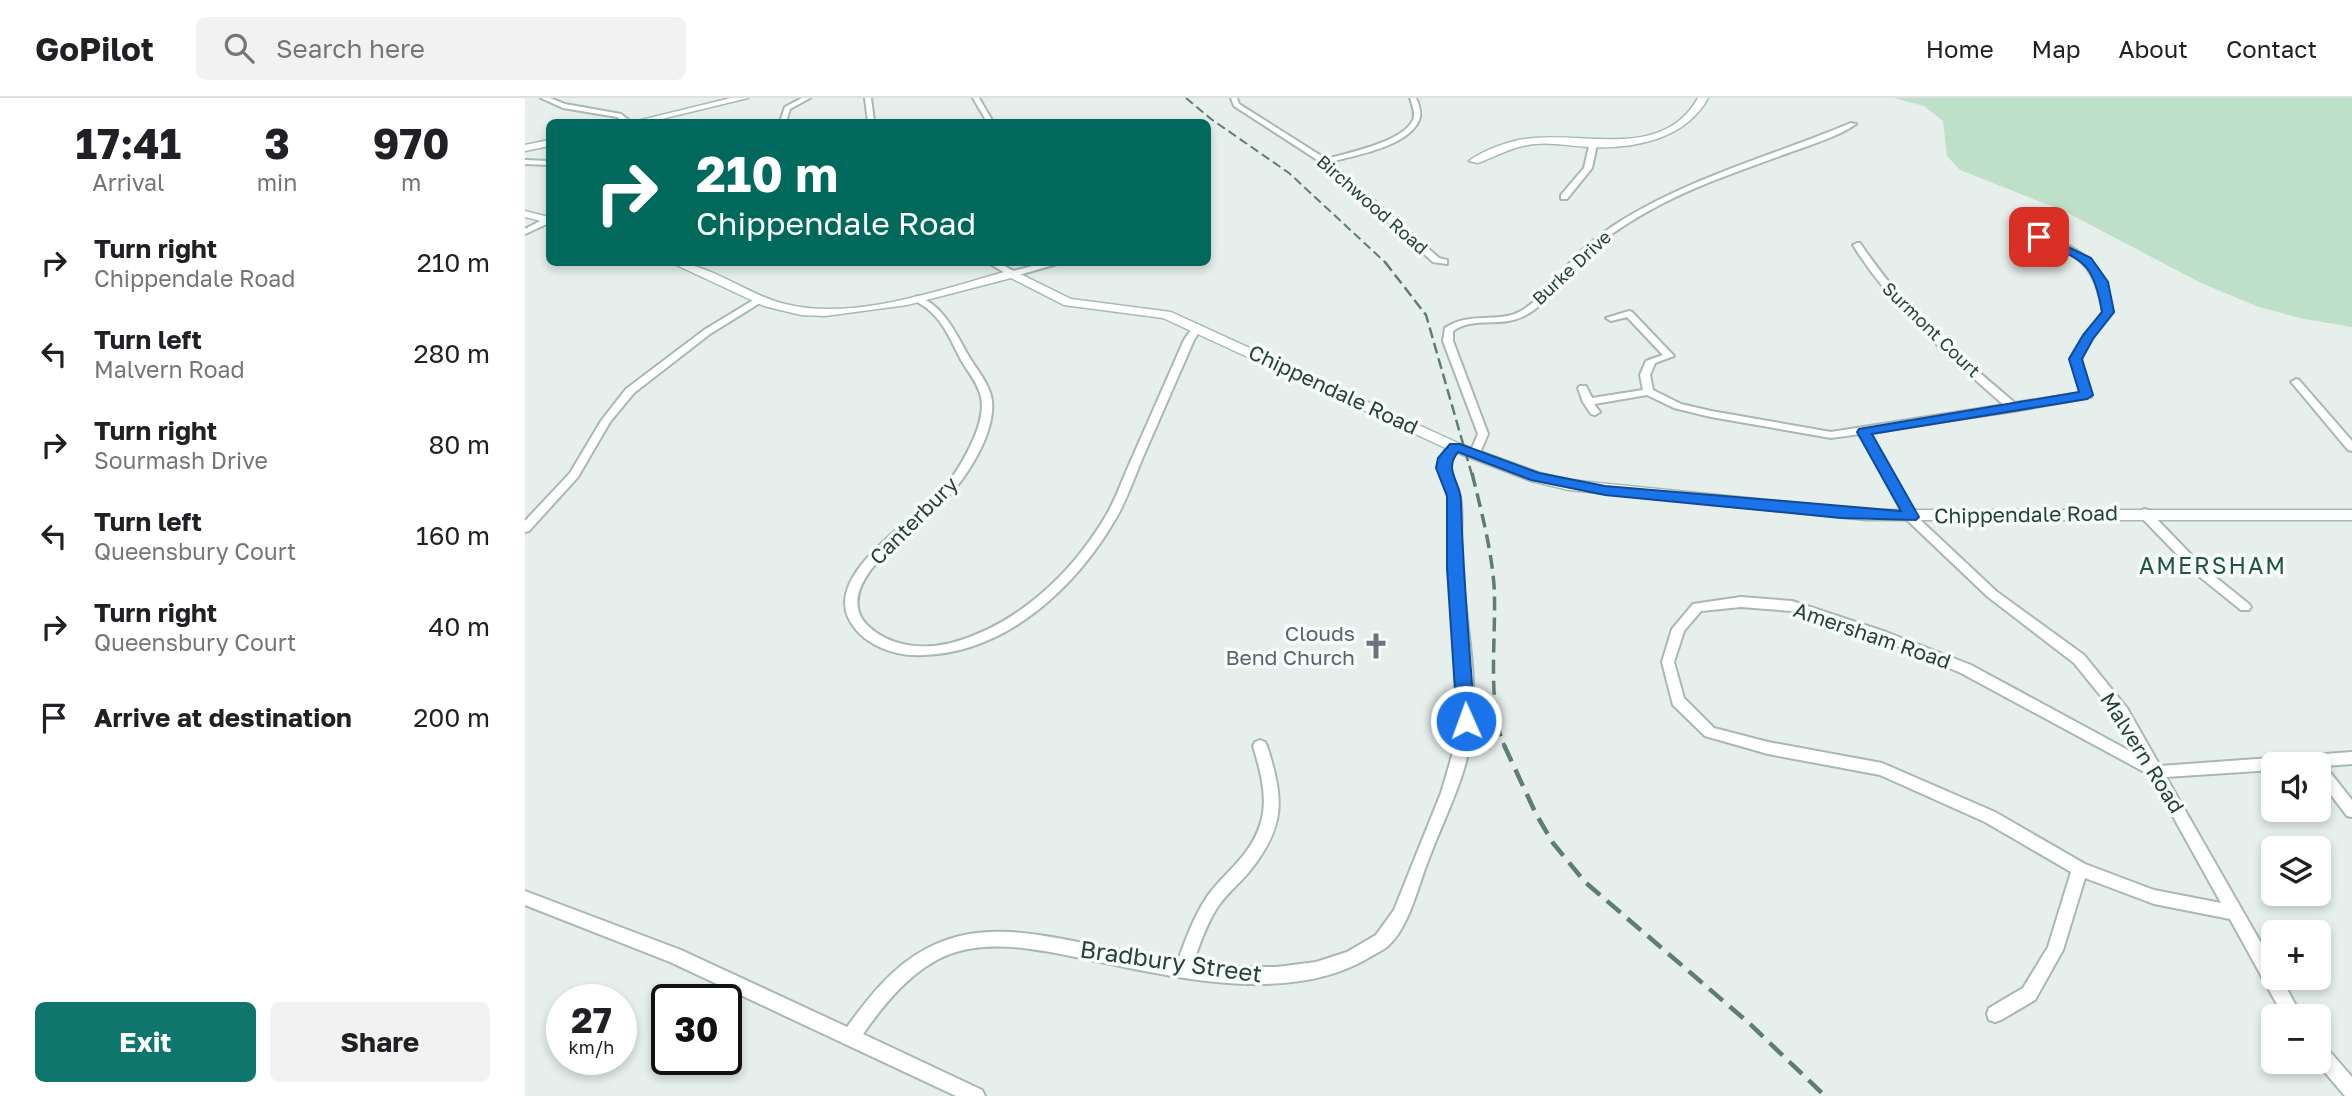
<!DOCTYPE html>
<meta charset="utf-8">
<style>
body{margin:0;font-family:"Golos Text",sans-serif;background:#f2f2f2;color:#202124;height:100vh;display:flex;flex-direction:column;font-size:26px;white-space:nowrap}
*{box-sizing:border-box;margin:0}
p{font-size:23px;color:#757577}
.icon{flex:none;width:38px;height:38px;fill:none;stroke:currentColor;stroke-width:2;stroke-linecap:round;stroke-linejoin:round}
.map{position:relative;flex:1;overflow:hidden}
.panel{display:flex;flex-direction:column;background:#fff;width:525px}
.panel>*{flex:none}
.top-card{position:absolute;left:21px;top:21px;width:665px;height:147px;border-radius:10px;box-shadow:0 4px 10px #0003;background:#00695c;color:#fff;overflow:hidden}
.fabs{position:absolute;left:1736px;top:654px;display:grid;gap:14px}
.fabs a{display:grid;place-items:center;width:70px;height:70px;border-radius:10px;background:#fff;box-shadow:0 4px 10px #0003;font-size:35px}
.speed{position:absolute;left:21px;top:886px;display:flex;gap:14px;font-size:35px;font-weight:700;text-align:center}
.speed>*{display:grid;place-content:center;width:91px;height:91px;border-radius:50%;background:#fff;box-shadow:0 4px 10px #0003;line-height:1}
.speed small{font-size:18px;font-weight:400}
.speed .limit{border:4px solid #111;border-radius:10px;background:#fff;color:#111}
.pin{position:absolute;display:grid;place-items:center;width:60px;height:60px;color:#fff;margin:-30px;border-radius:14px;box-shadow:0 4px 10px #0006}
.me{position:absolute;width:77px;margin:-38px;rotate:358deg;stroke-linejoin:round;filter:drop-shadow(0 0 5px #0008)}
.turn{display:flex;align-items:center;gap:24px;height:147px;padding:0 35px;font-size:32px}
.turn .icon{width:91px;height:91px;stroke-width:2.5}
.turn b{display:block;font-size:49px;line-height:60px}
.eta{display:flex;justify-content:space-evenly;align-items:center;height:119px;text-align:center}
.eta b{font-size:42px;font-weight:700;line-height:49px}
.action{display:flex;gap:14px;margin-top:auto;padding:14px 35px}
.action a{flex:1;height:80px;border-radius:10px;background:#0f766e;color:#fff;font-size:28px;font-weight:700;line-height:80px;text-align:center}
.action a+a{background:#f2f2f2;color:#202124}
ul{padding:0;list-style:none}
li{display:flex;align-items:center;gap:21px;height:91px;padding:0 35px}
li div{flex:1}
li b{display:block;font-size:26px}
li em{font-style:normal}
header{display:flex;align-items:center;gap:42px;box-sizing:border-box;height:98px;padding:0 35px;background:#fff;border-bottom:2px solid #e0e0e0}
header strong{font-size:33px}
nav{display:flex;gap:38px;margin-inline-start:auto;font-size:24px}
.search{width:490px;height:63px;background:#f2f2f2;display:flex;align-items:center;gap:18px;box-sizing:border-box;padding:0 24px;border-radius:10px;color:#757577;font-size:26px}
main{display:flex;flex:1;min-height:0}
.map>svg:first-child{display:block}
.green{fill:#bfe0c8}
.lines{fill:none;stroke-linecap:round;stroke-linejoin:round}
.street-casing{stroke:#a8b8b2;stroke-width:4}
.secondary-casing{stroke:#a4bbb3;stroke-width:3}
.street{fill:#fff;fill-rule:evenodd}
.secondary{fill:#fff;fill-rule:evenodd}
.rail-far3{stroke:#5f7d75;stroke-width:2;stroke-dasharray:9 4.5;stroke-linecap:butt}
.rail-far2{stroke:#5f7d75;stroke-width:2.5;stroke-dasharray:11 5;stroke-linecap:butt}
.rail-far1{stroke:#5f7d75;stroke-width:3.5;stroke-dasharray:14 7;stroke-linecap:butt}
.rail{stroke:#5f7d75;stroke-width:4.5;stroke-dasharray:18 9;stroke-linecap:butt}
.route{fill:#1a73e8;stroke:#114b97;stroke-width:2}
.labels{text-anchor:middle;stroke-width:7;stroke-linejoin:round;paint-order:stroke}
.far-street-label{font-size:18px;fill:#24423a;stroke:#f7fbf9}
.street-label{font-size:21px;fill:#24423a;stroke:#f7fbf9}
.worship-label{font-size:21px;fill:#5b616d;stroke:#f7fbf9;text-anchor:end}
.neighbourhood-label{font-size:23px;letter-spacing:2px;fill:#1f5548;stroke:#f7fbf9}
.near-street-label{font-size:24px;fill:#24423a;stroke:#f7fbf9}
</style>
<header>
<strong>GoPilot</strong>
<div class="search"><svg class="icon" aria-label="search" viewBox="0 0 24 24"><circle cx="10" cy="10" r="6"/><path d="M15 15l6 6"/></svg>Search here</div>
<nav><a>Home</a><a>Map</a><a>About</a><a>Contact</a></nav>
</header>
<main>
<section class="panel">
<div class="eta">
<div><b>17:41</b><p>Arrival</p></div>
<div><b>3</b><p>min</p></div>
<div><b>970</b><p>m</p></div>
</div>
<ul>
<li><svg class="icon" aria-label="right" viewBox="0 0 24 24"><path d="M7 20v-9h11M14 6l5 5-5 5"/></svg><div><b>Turn right</b><p>Chippendale Road</p></div><em>210 m</em></li>
<li><svg class="icon" aria-label="left" viewBox="0 0 24 24"><path d="M17 20v-9H6M10 6l-5 5 5 5"/></svg><div><b>Turn left</b><p>Malvern Road</p></div><em>280 m</em></li>
<li><svg class="icon" aria-label="right" viewBox="0 0 24 24"><path d="M7 20v-9h11M14 6l5 5-5 5"/></svg><div><b>Turn right</b><p>Sourmash Drive</p></div><em>80 m</em></li>
<li><svg class="icon" aria-label="left" viewBox="0 0 24 24"><path d="M17 20v-9H6M10 6l-5 5 5 5"/></svg><div><b>Turn left</b><p>Queensbury Court</p></div><em>160 m</em></li>
<li><svg class="icon" aria-label="right" viewBox="0 0 24 24"><path d="M7 20v-9h11M14 6l5 5-5 5"/></svg><div><b>Turn right</b><p>Queensbury Court</p></div><em>40 m</em></li>
<li><svg class="icon" aria-label="arrive" viewBox="0 0 24 24"><path d="M6 21V4h12l-3 4 3 4H6"/></svg><div><b>Arrive at destination</b></div><em>200 m</em></li>
</ul>
<div class="action"><a>Exit</a><a>Share</a></div>
</section>
<div class="map">
<svg width="1827" height="998" viewBox="0 0 1827 998">
<rect width="100%" height="100%" fill="#e6efeb"/>
<path class="green" d="M1369 0H1827V229L1779 221 1734 209 1676 185 1541 114 1435 72 1422 58 1418 23 1399 8Z"/>
<g class="lines">
<g class="street-casing">
<path id="street" d="M16 0H25L40 6 96 16 106 24H99L92 19 38 10Z
M277 0H285L265 11 261 24H255L260 9Z
M340 0H346L349 24H343Z
M448 0H454L468 24H462Z
M706 0H712L714 6 801 61C823 55 878 44 888 22 891 15 887 7 885 0H891C894 7 897 15 894 22 884 48 829 58 805 64L914 160 922 162V166L908 164 797 65 709 8Z
M1326 25 1331 26C1312 39 1285 47 1263 55 1215 73 1165 89 1120 115 1097 128 1075 143 1056 162 1038 181 1023 206 999 218 976 230 949 218 928 233V243L963 336 954 357H946L945 355 953 336 918 243 920 230C945 213 973 226 996 213 1015 202 1028 183 1042 168 1056 152 1073 138 1091 126 1163 80 1247 58 1326 25Z
M1065 44 1072 46 1067 70 1042 101H1036V97L1059 70Z
M0 62 24 63V67L0 66Z
M21 120H24V125L0 136V131Z
M1511 137C1520 137 1529 141 1538 145 1571 160 1580 179 1588 214L1566 241 1555 261 1567 297 1566 299 1489 313 1344 334 1390 417 1471 493 1559 557 1602 610 1635 668 1827 654V666L1800 668 1827 702V719L1822 718 1794 681V667H1748V672L1641 679 1748 866V880H1756L1777 919H1759L1705 821 1629 806 1560 780 1538 852 1510 902 1476 922 1470 924 1464 922 1462 916 1464 910 1498 890 1523 849 1546 774 1460 724 1355 677 1243 656 1180 638 1148 607 1137 564 1147 531 1168 506 1216 499 1267 503 1361 534 1446 567 1614 658 1592 618 1549 565 1463 499 1382 422 1335 336 1306 340 1186 319 1149 310 1122 297 1069 306 1075 314 1070 317 1066 316 1058 304 1053 290 1055 288H1061L1067 300 1118 292 1115 277 1121 263 1138 257 1102 219 1086 223 1081 220 1104 213 1107 214 1149 258 1130 265 1125 277 1128 292 1156 306 1186 313 1306 334 1479 307C1423 258 1368 211 1328 147L1332 145H1335C1379 211 1430 254 1490 305L1556 295 1545 261 1559 238 1578 214C1569 166 1556 157 1511 141ZM1216 509 1267 513 1353 540 1436 575 1625 677 1696 805 1629 792 1560 766 1470 714 1357 665 1243 644 1189 630 1159 600 1149 564 1159 533 1176 513Z
M462 164H473L488 173 523 164H539L487 179Z
M235 198 239 201 238 203 185 236 109 295 85 324 53 379 4 433 0 434V423L45 375 76 323 101 291 179 232Z
M392 198C418 207 430 234 443 257 451 271 465 286 467 303 470 335 444 375 424 398 399 425 302 485 342 527 364 549 398 552 426 545 491 528 545 477 579 421 591 402 598 379 608 358 625 319 642 281 659 242L668 229H674L676 231 669 242C652 281 635 320 618 359 609 380 602 402 590 422 550 490 482 554 399 557 370 559 336 547 323 519 303 474 389 421 415 394 430 378 440 360 449 340 454 328 459 313 456 299 453 285 443 274 436 262 427 245 420 226 405 213 400 208 393 205 388 201Z
M1771 281 1774 282 1827 343V353L1823 352 1768 286 1766 284Z
M930 346 935 349C915 375 929 373 935 398 937 411 937 424 936 437 935 499 952 561 948 623 945 673 920 717 903 763 893 788 884 829 864 847 859 852 851 855 845 859 764 908 648 879 561 861 518 853 468 840 425 856 388 870 360 905 338 936L457 992 460 998H431L145 864 0 807V793L156 852 322 929C344 899 368 868 401 851 452 823 509 835 563 846 593 852 622 858 653 862 661 841 669 818 682 799 690 787 700 778 710 767 747 727 743 697 728 648L730 644 735 642 740 644 742 648C759 701 761 728 724 774 714 786 701 796 692 810 681 827 675 846 668 865L712 869H752L791 864 822 854 851 837 869 812 916 695 932 641 934 585 924 469 925 406 922 394 913 371 915 362 919 354 926 347Z
M1619 411 1623 412 1678 469 1724 506 1726 509 1724 512H1716L1670 475 1615 418 1613 415Z
M1794 945 1800 948 1827 979V998H1820L1791 964H1794Z"/>
</g>
<g class="secondary-casing">
<path id="secondary" d="M206 0H223L124 24H108Z
M1173 0H1183C1160 42 1108 51 1064 49 1046 48 1027 44 1009 46 989 48 971 58 953 65L944 63C960 51 989 41 1009 40 1064 35 1139 61 1173 0Z
M24 42V48L0 53V47Z
M0 113 24 119V125L0 119Z
M145 164C183 164 222 197 260 206 332 224 418 190 487 172L546 201 646 214 935 346 1015 375 1044 382 1341 412H1827V422H1341L1044 392 1006 383 925 352 638 220 539 207 486 180 382 207 300 218 276 217 239 208Z"/>
</g>
<use href="#street" class="street"/>
<use href="#secondary" class="secondary"/>
<path class="rail-far3" d="M661 0 686 21 764 75 862 166"/>
<path class="rail-far2" d="M860 164 901 217 947 377"/>
<path class="rail-far1" d="M947 375C956 412 966 449 969 487 972 534 961 608 980 649"/>
<path class="rail" d="M979 647 1011 716 1028 745 1060 784 1225 926 1300 998"/>
</g>
<path class="route" d="M1514 135 1566 160 1583 184 1589 214 1568 241 1557 261 1568 297 1562 301 1347 336 1394 419 1391 422 1316 420 1080 397 1006 382 933 354C918 372 936 384 936 404 938 477 944 550 950 623L948 628 941 630 935 628 932 623 922 470V398L911 370 913 360 925 346H935L1014 375 1080 388 1376 413 1332 334 1334 331 1554 294 1544 261 1558 237 1577 214C1568 160 1556 163 1511 141L1509 139Z"/>
<defs>
<g id="church-bare" transform="scale(2.1)"><path d="M-1.2-6h2.4v3.5h3.3v2.4h-3.3V6h-2.4V-.1h-3.3v-2.4h3.3Z" fill="#6b7280" stroke="#f7fbf9" stroke-width="2.5" paint-order="stroke"/></g>
</defs>
<g fill-rule="evenodd">
<use href="#church-bare" x="851" y="548"/>
</g>
<g class="labels">
<g class="far-street-label">
<text transform="translate(847 107) rotate(41)" y="6">Birchwood Road</text>
<text transform="translate(1047 170) rotate(-43)" y="6">Burke Drive</text>
<text transform="translate(1406 232) rotate(44)" y="6">Surmont Court</text>
</g>
<g class="street-label">
<text transform="translate(808 292) rotate(25)" y="7">Chippendale Road</text>
<text transform="translate(1501 417) rotate(-1)" y="7">Chippendale Road</text>
<text transform="translate(389 423) rotate(-45)" y="7">Canterbury</text>
<text transform="translate(1347 538) rotate(19)" y="7">Amersham Road</text>
<text transform="translate(1617 655) rotate(58)" y="7">Malvern Road</text>
</g>
<g class="worship-label">
<text x="830" y="543">Clouds<tspan x="830" dy="24">Bend Church</tspan></text>
</g>
<g class="neighbourhood-label">
<text x="1688" y="476">AMERSHAM</text>
</g>
<g class="near-street-label">
<text transform="translate(646 864) rotate(8)" y="8">Bradbury Street</text>
</g>
</g>
</svg>
<div class="fabs">
<a><svg class="icon" aria-label="sound" viewBox="0 0 24 24"><path d="M4 9h4l5-4v14l-5-4H4zM17 9q2 3 0 6"/></svg></a>
<a><svg class="icon" aria-label="layers" viewBox="0 0 24 24"><path d="M12 4l9 5-9 5-9-5zM3 14l9 5 9-5"/></svg></a>
<a>+</a>
<a>−</a>
</div>
<div class="speed"><div>27<small>km/h</small></div><div class="limit">30</div></div>
<div class="pin" style="left:1514px;top:139px;background:#d93025"><svg class="icon" aria-label="arrive" viewBox="0 0 24 24"><path d="M6 21V4h12l-3 4 3 4H6"/></svg></div>
<svg class="me" style="left:941px;top:623px" viewBox="-20 -20 40 40"><circle r="17" fill="#1a73e8" stroke="#fff" stroke-width="3"/><path d="M0-11L8 9 0 5-8 9z" fill="#fff"/></svg>
<div class="top-card">
<div class="turn"><svg class="icon" aria-label="right" viewBox="0 0 24 24"><path d="M7 20v-9h11M14 6l5 5-5 5"/></svg><div><b>210 m</b>Chippendale Road</div></div>
</div>
</div>
</main>
